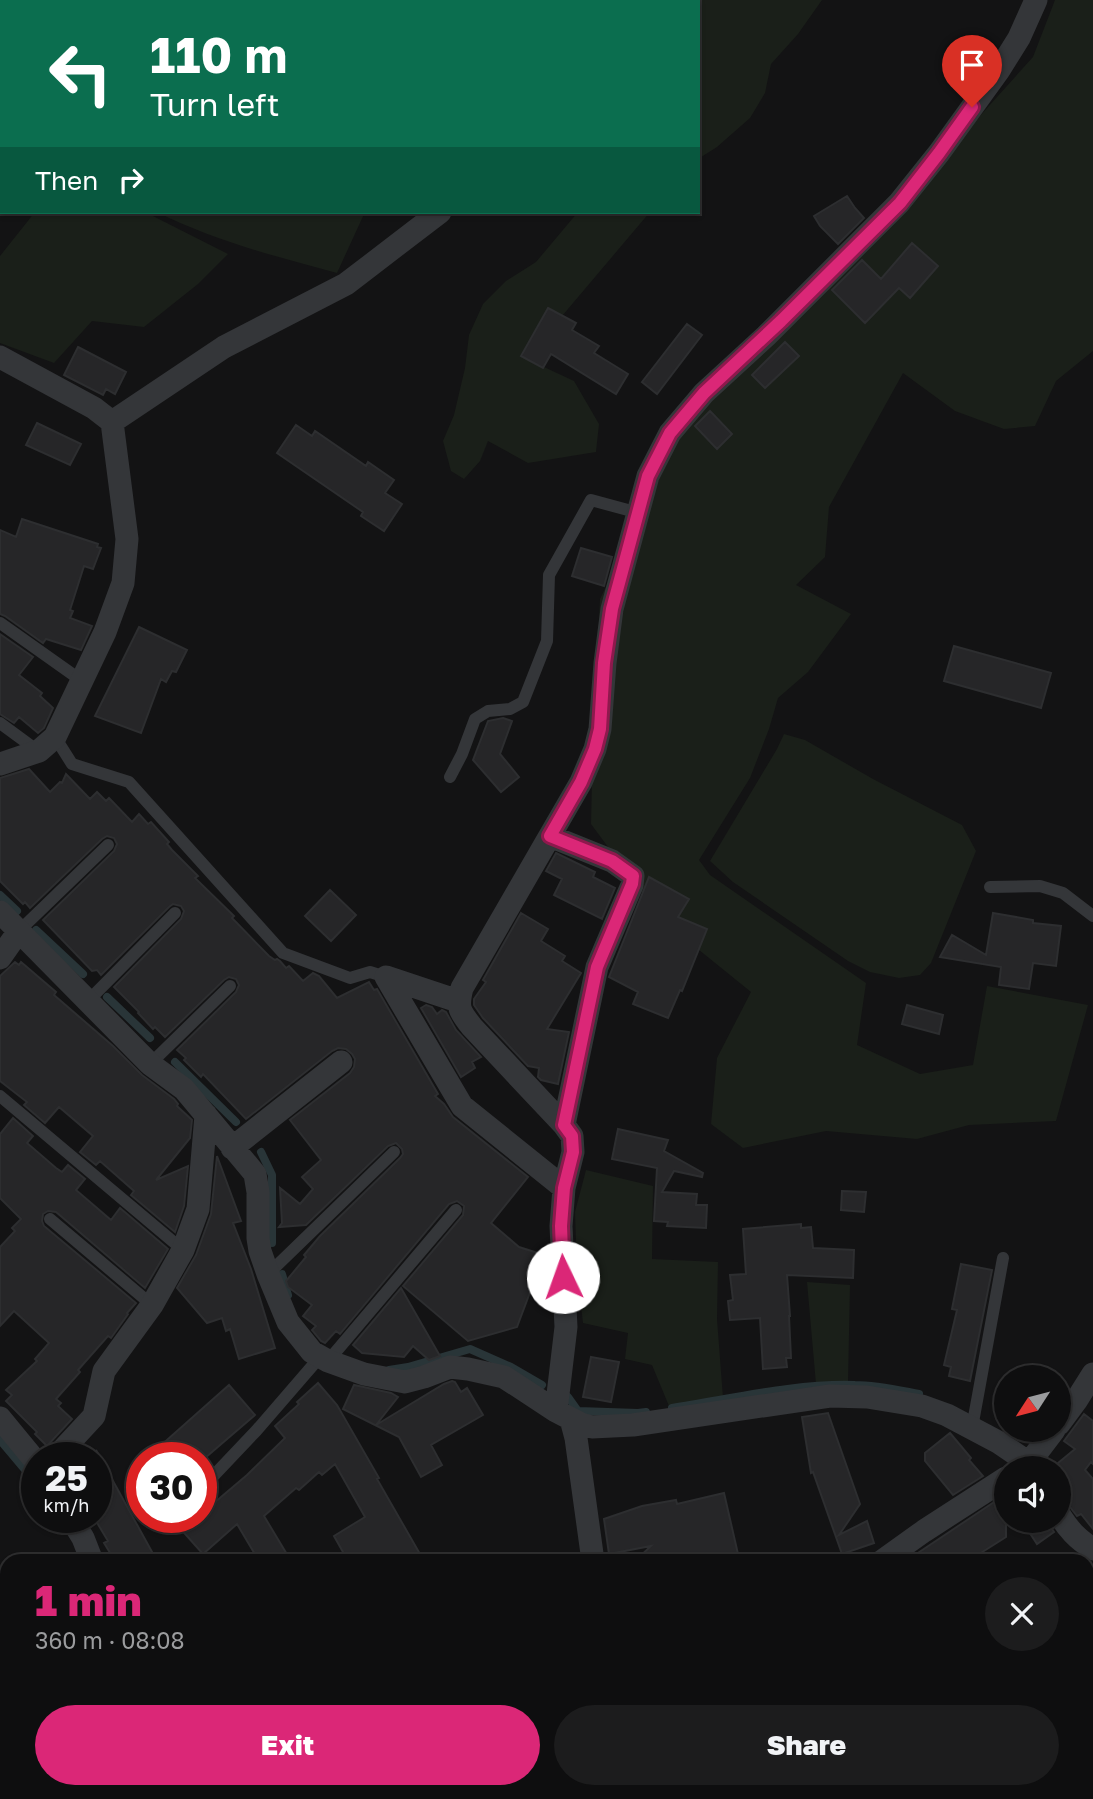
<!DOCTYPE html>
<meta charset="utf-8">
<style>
body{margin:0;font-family:"Golos Text",sans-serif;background:#1c1c1d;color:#f1f3f6;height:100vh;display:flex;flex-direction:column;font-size:26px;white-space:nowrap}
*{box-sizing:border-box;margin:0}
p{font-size:23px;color:#9b9c9e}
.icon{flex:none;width:38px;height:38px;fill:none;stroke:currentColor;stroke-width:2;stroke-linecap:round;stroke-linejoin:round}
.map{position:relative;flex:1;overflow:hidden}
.sheet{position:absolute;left:0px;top:1554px;width:1094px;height:245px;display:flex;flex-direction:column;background:#0e0e0f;border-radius:21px 21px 0 0;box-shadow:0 2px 5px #0004,0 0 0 2px #2e2e2f}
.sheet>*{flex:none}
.hud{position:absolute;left:0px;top:0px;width:700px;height:214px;box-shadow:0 2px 5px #0004,0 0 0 2px #2e2e2f;background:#0b6e4f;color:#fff;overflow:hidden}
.needle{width:46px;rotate:234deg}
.buttons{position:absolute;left:994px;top:1365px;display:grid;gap:14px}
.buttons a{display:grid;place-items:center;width:77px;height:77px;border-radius:50%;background:#0e0e0f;box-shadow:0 2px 5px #0004,0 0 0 2px #2e2e2f;font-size:35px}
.speed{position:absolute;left:21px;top:1442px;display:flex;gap:14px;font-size:35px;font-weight:700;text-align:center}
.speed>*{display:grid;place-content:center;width:91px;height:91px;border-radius:50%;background:#0e0e0f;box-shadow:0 2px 5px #0004,0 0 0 2px #2e2e2f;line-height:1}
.speed small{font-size:18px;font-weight:400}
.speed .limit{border:10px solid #d22;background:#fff;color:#111}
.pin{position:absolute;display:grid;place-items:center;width:60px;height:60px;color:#fff;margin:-72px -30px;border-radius:50% 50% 50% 0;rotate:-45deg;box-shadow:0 0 7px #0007}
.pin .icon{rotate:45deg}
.me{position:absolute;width:77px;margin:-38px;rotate:357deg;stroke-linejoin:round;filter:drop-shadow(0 0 5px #0008)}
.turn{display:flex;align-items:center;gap:24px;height:147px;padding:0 35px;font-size:32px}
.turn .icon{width:91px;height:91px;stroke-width:2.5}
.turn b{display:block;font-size:49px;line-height:60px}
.then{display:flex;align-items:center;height:66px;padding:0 35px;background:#0003;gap:14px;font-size:26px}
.round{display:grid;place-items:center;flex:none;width:74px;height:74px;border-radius:37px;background:#1c1c1d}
.headline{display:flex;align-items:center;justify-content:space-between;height:119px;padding:0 35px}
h1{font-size:42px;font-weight:800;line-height:52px;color:#db2777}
.action{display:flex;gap:14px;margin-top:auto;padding:14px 35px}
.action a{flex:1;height:80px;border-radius:42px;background:#db2777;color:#fff;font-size:28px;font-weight:800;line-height:80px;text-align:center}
.action a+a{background:#1c1c1d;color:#f1f3f6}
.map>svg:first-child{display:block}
.green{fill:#1a1f19}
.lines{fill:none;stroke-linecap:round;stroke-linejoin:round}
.stream{stroke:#293538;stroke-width:8}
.building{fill:#262628;stroke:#2d2e30;stroke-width:2}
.service{stroke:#343639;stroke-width:12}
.minor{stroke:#343639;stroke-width:23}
.route-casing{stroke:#8e194d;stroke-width:18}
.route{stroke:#db2777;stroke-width:12}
</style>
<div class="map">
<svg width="1093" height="1799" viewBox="0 0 1093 1799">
<rect width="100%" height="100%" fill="#131314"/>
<path class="green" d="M695 0H822L798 34 771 64 765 93 750 118 717 147 698 159V2H695Z
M1055 0H1093V351L1056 381 1035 426 1004 429 955 411 903 373 829 507 825 557 796 585 851 614 808 672 778 698 769 729 750 778 699 860 710 875 866 983 857 1045 920 1074 973 1065 987 986 1088 1005 1056 1121 969 1125 917 1139 826 1131 743 1148 711 1124 717 1058 751 992 662 920 591 824 593 734 600 599 684 426 797 319 1033 57Z
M35 212H145L228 254 198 284 144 327 92 321 54 363 0 343V256Z
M157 212H156H365L337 273C274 256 215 241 157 212Z
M578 212H650L546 335 544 367 574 381 599 424 596 452 528 463 488 441 480 461 464 479 451 471 443 441 454 415 465 368 469 335 483 304 506 281 536 262Z
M784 734 805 740 873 779 962 825 976 851 931 963 920 975 899 978 870 972 848 961 733 882 710 861 777 749Z
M586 1170 653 1186 652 1259 718 1262 717 1319 723 1398 669 1406 652 1365 625 1359 628 1333 583 1323 577 1272 575 1212Z
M807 1282 850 1285 848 1383 816 1384Z
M559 1792H755L758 1799H561Z"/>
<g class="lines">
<path class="stream" d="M0 895 17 911
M36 930 83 974
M107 997 150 1038
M175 1062 236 1122
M261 1152 272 1175V1243
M282 1274 288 1295
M389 1370 408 1367 470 1349 511 1367 542 1385
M568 1397 578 1411 638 1413 646 1412
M672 1408C731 1399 796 1383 855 1385 877 1385 898 1390 919 1394
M0 1440 37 1484"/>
</g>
<path class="building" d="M847 196 855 208 864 218 838 244 820 226 814 216Z
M912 243 938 266 910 298 899 288 865 323 832 290 862 260 881 279Z
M548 308 576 323 572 330 599 346 594 353 628 374 616 394 551 354 543 368 521 356Z
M687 324 702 335 657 394 642 382Z
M785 342 799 356 765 388 752 375Z
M78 347 126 372 115 394 106 389 103 395 64 375Z
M710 411 732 434 717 449 695 426Z
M37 423 81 444 70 465 26 445Z
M296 425 312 436 315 431 366 466 368 462 394 480 385 493 402 504 384 531 361 516 363 512 277 453Z
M22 519 98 544 97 547 101 548 93 569 84 566 70 610 73 611 70 618 92 626 81 650 46 639 43 643 5 616 0 614V530L16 537Z
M581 548 612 557 604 586 572 576Z
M139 627 187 650 176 672 172 671 166 682 161 679 141 733 95 716Z
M0 634 33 657 19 675 42 693 40 696 53 708 44 728 38 733 19 717 14 723 0 714Z
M954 646 1051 673 1041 708 944 681Z
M503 718 512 721 500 754 519 777 501 792 473 760 488 721Z
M29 769 50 792 60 782 62 783 66 774 90 799 97 792 106 801 109 798 132 822 139 814 148 824 151 822 169 842 167 844 172 850 198 876 195 878 234 916 232 918 269 956 275 960 277 959 280 961 286 968 289 966 303 981 313 973 319 976 337 998 369 982 374 990 377 989 438 1094 435 1096 444 1104 453 1117 528 1177 491 1223 519 1247 544 1255 517 1327 468 1341 403 1286 463 1215 464 1206 457 1201 449 1204 340 1334 336 1331 325 1343 321 1341 312 1330 316 1326 303 1316 312 1305 288 1287 286 1281 306 1257 304 1255 320 1236 400 1158 403 1154 402 1149 396 1143 388 1146 306 1225 279 1227 282 1223 280 1188 300 1204 313 1189 302 1177 321 1160 290 1120 350 1073 354 1067 355 1059 352 1054 346 1049 338 1048 332 1051 246 1119 203 1074 201 1077 184 1060 186 1058 177 1050 236 992 239 985 236 979 229 977 224 980 165 1037 155 1027 153 1029 138 1013 139 1012 114 987 181 919 184 911 181 906 173 904 169 907 101 975 97 970 92 971 43 920 114 851 117 844 114 838 107 836 102 839 30 908 25 902 23 904 0 881V778Z
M556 853 595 872 593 877 615 888 602 919 554 895 562 879 546 871Z
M649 877 689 899 678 917 707 929 682 991 680 990 668 1018 633 1004 638 992 609 977Z
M330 890 356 915 331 941 305 916Z
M521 913 548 929 541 941 565 956 562 961 581 973 547 1029 569 1032 558 1084 541 1080 538 1077 539 1068 528 1066 483 1018 474 1005V999L486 982 483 980Z
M993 913 1033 920V923L1061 926 1056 966 1033 963 1029 989 999 985 1001 967 940 957 952 935 986 955Z
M15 962 19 965 21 962 56 992 54 995 113 1046 142 1075 174 1099 178 1104 177 1106 192 1120 190 1138 156 1180 188 1166 184 1206 175 1232 131 1195 134 1191 100 1161 96 1165 80 1152 93 1136 59 1107 45 1123 24 1105 27 1102 0 1081V976Z
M426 1005 432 1007 437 1014 442 1010 446 1012 456 1030 481 1057 472 1062 475 1068 461 1077 421 1008Z
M907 1005 943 1015 939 1034 902 1024Z
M13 1118 33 1136 27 1143 56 1168 62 1172 68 1165 85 1179 76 1190 111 1220 120 1208 168 1249 145 1288 56 1212 48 1211 43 1214 42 1221 44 1226 136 1303 127 1313 128 1314 111 1338 108 1336 78 1370 80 1372 56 1399 61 1403 58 1406 72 1419 47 1446 35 1434 37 1432 6 1401 12 1395 6 1390 37 1361 35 1359 49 1343 14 1311 0 1326V1247L15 1231 12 1228 21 1219 0 1198V1134Z
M618 1129 668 1140 664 1151 703 1173 702 1177 674 1171 662 1192 697 1194 696 1205H707L706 1228 667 1226 668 1222 654 1221 657 1168 612 1159Z
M217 1156 241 1221 233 1223 251 1269 275 1348 239 1359 230 1329 226 1331 222 1318 207 1323 177 1288 196 1255 211 1214Z
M842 1191 866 1192 864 1212 841 1210Z
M801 1224V1228L811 1227 813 1248 854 1250 853 1278 787 1275 790 1316H789L791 1358H786L787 1367 763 1369 760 1318 730 1320 728 1301 733 1300 730 1275 746 1274 743 1229Z
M961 1264 992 1270 970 1381 949 1376 951 1367 944 1365 957 1310 952 1309Z
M401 1288 440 1356 429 1360 413 1346 404 1357 362 1353 353 1345Z
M591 1357 619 1362 611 1402 583 1397Z
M452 1381 455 1382 461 1392 467 1388 483 1415 431 1445 442 1465 421 1477 399 1437 343 1409 354 1385 391 1393 398 1397 376 1425 444 1384Z
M318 1383 337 1405 379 1478 377 1479 424 1561H348L334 1536 365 1517 335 1464 322 1475 319 1472 299 1490 296 1488 264 1516 291 1561H259L237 1524 203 1554 170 1517H201V1514L247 1475 285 1438 275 1426 299 1404 297 1402Z
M229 1385 255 1415 205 1458H169L159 1447Z
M828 1413 860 1504 839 1535 867 1521 874 1543 842 1554 813 1472 811 1473 802 1417Z
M1084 1414 1093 1421V1464L1091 1462 1085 1470 1093 1479V1529L1081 1514 1077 1516 1066 1502 1059 1500V1468H1052L1075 1449 1064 1441Z
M950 1433 971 1458 969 1460 983 1476 953 1495 925 1461V1453Z
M96 1450 157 1561H115L104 1543 108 1541 96 1521Z
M724 1493 738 1554 708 1561H635L651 1546 609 1554 604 1519 642 1506 676 1500 677 1504Z
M1006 1494V1537L968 1561H906Z
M1022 1521H1047L1054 1532 1037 1544Z"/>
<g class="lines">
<path class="service" d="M273 0 275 2
M497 0 500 2
M231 2 232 0
M528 2 529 0
M0 176H2
M0 623 82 681
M0 723 38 751
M55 737 72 764 129 782 283 953 350 978 370 972 386 977
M450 777 462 754 475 719 488 711 510 709 523 702 547 641 549 575 591 500 639 513
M990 887 1040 886 1063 893 1093 916
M19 931 108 845
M88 1001 175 913
M150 1064 230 986
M0 1096 183 1250
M50 1219 152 1305
M268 1274 394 1152
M328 1361 456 1210
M972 1428 1003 1258
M201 1489 256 1431 320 1357
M1087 1607 1093 1599
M1087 1673 1090 1675 1087 1680
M0 1760 7 1747
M546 1792 548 1799
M482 1799 503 1792"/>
<path class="minor" d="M648 2 650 0
M0 357 94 408 112 422 127 539 123 583 105 632 55 737 39 751 0 764
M112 422 224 347 346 284 440 212
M550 836 612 861 633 876 632 885 597 967 564 1125
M0 912 150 1064 184 1089 255 1174 258 1192V1238L260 1251 268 1274 288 1322 312 1352 328 1361 364 1374 405 1382 424 1377 450 1367 468 1369 504 1377 556 1411 581 1424 592 1427 633 1425 830 1396 867 1397 922 1406 947 1415 998 1442 1029 1463 1032 1468
M0 958 19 931
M458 1001 386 977 462 1106 564 1188
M232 1148 341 1062
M556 1411 566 1327 561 1226 564 1188 573 1152 572 1136 564 1125 472 1027C459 1011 457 1008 462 988L581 782 595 749 600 729 605 663 612 609 648 476 670 433 704 393 766 336 899 203 939 153 999 70 1019 38 1036 0
M0 1418 37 1463
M571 1419 576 1438 593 1561
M1059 1424 1076 1401 1093 1374
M55 1458 94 1416 104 1371 152 1305 183 1250 198 1209 206 1115
M1021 1468 1029 1463 1054 1430
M1059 1514C1068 1529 1077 1539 1093 1549
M70 1517 83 1538 92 1561
M882 1561 924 1531 1006 1478
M160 1792 162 1799
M285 1792 288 1799
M770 1792 775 1799
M857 1799 862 1792
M1002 1799V1792"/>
</g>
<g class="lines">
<g class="route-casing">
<path id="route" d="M563 1277 561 1226 564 1188 573 1152 572 1136 564 1125 597 967 632 884 633 876 612 861 550 836 581 782 595 749 600 729 604 663 612 609 648 476 670 433 704 393 781 321 900 203 939 153 972 107"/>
</g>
<use href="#route" class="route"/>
</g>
</svg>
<div class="buttons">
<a><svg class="needle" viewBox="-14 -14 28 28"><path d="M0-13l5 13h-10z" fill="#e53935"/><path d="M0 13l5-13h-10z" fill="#9b9c9e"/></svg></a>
<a><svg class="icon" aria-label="sound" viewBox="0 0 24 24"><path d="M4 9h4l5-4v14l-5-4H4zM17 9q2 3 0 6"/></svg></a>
</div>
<div class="speed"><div>25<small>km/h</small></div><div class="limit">30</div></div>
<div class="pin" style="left:972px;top:107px;background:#d93025"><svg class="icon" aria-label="arrive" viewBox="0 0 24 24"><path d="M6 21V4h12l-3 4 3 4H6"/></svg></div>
<svg class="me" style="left:563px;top:1277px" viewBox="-20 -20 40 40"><circle r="19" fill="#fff"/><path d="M0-13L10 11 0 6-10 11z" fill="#db2777"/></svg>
<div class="hud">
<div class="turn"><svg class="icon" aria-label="left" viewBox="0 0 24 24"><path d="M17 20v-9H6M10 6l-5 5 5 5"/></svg><div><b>110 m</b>Turn left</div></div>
<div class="then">Then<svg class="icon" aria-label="right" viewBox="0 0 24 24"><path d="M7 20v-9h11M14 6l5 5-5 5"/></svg></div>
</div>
<section class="sheet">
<div class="headline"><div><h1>1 min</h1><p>360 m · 08:08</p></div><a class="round"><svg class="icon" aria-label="close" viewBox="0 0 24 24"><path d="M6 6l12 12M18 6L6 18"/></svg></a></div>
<div class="action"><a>Exit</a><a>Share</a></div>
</section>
</div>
